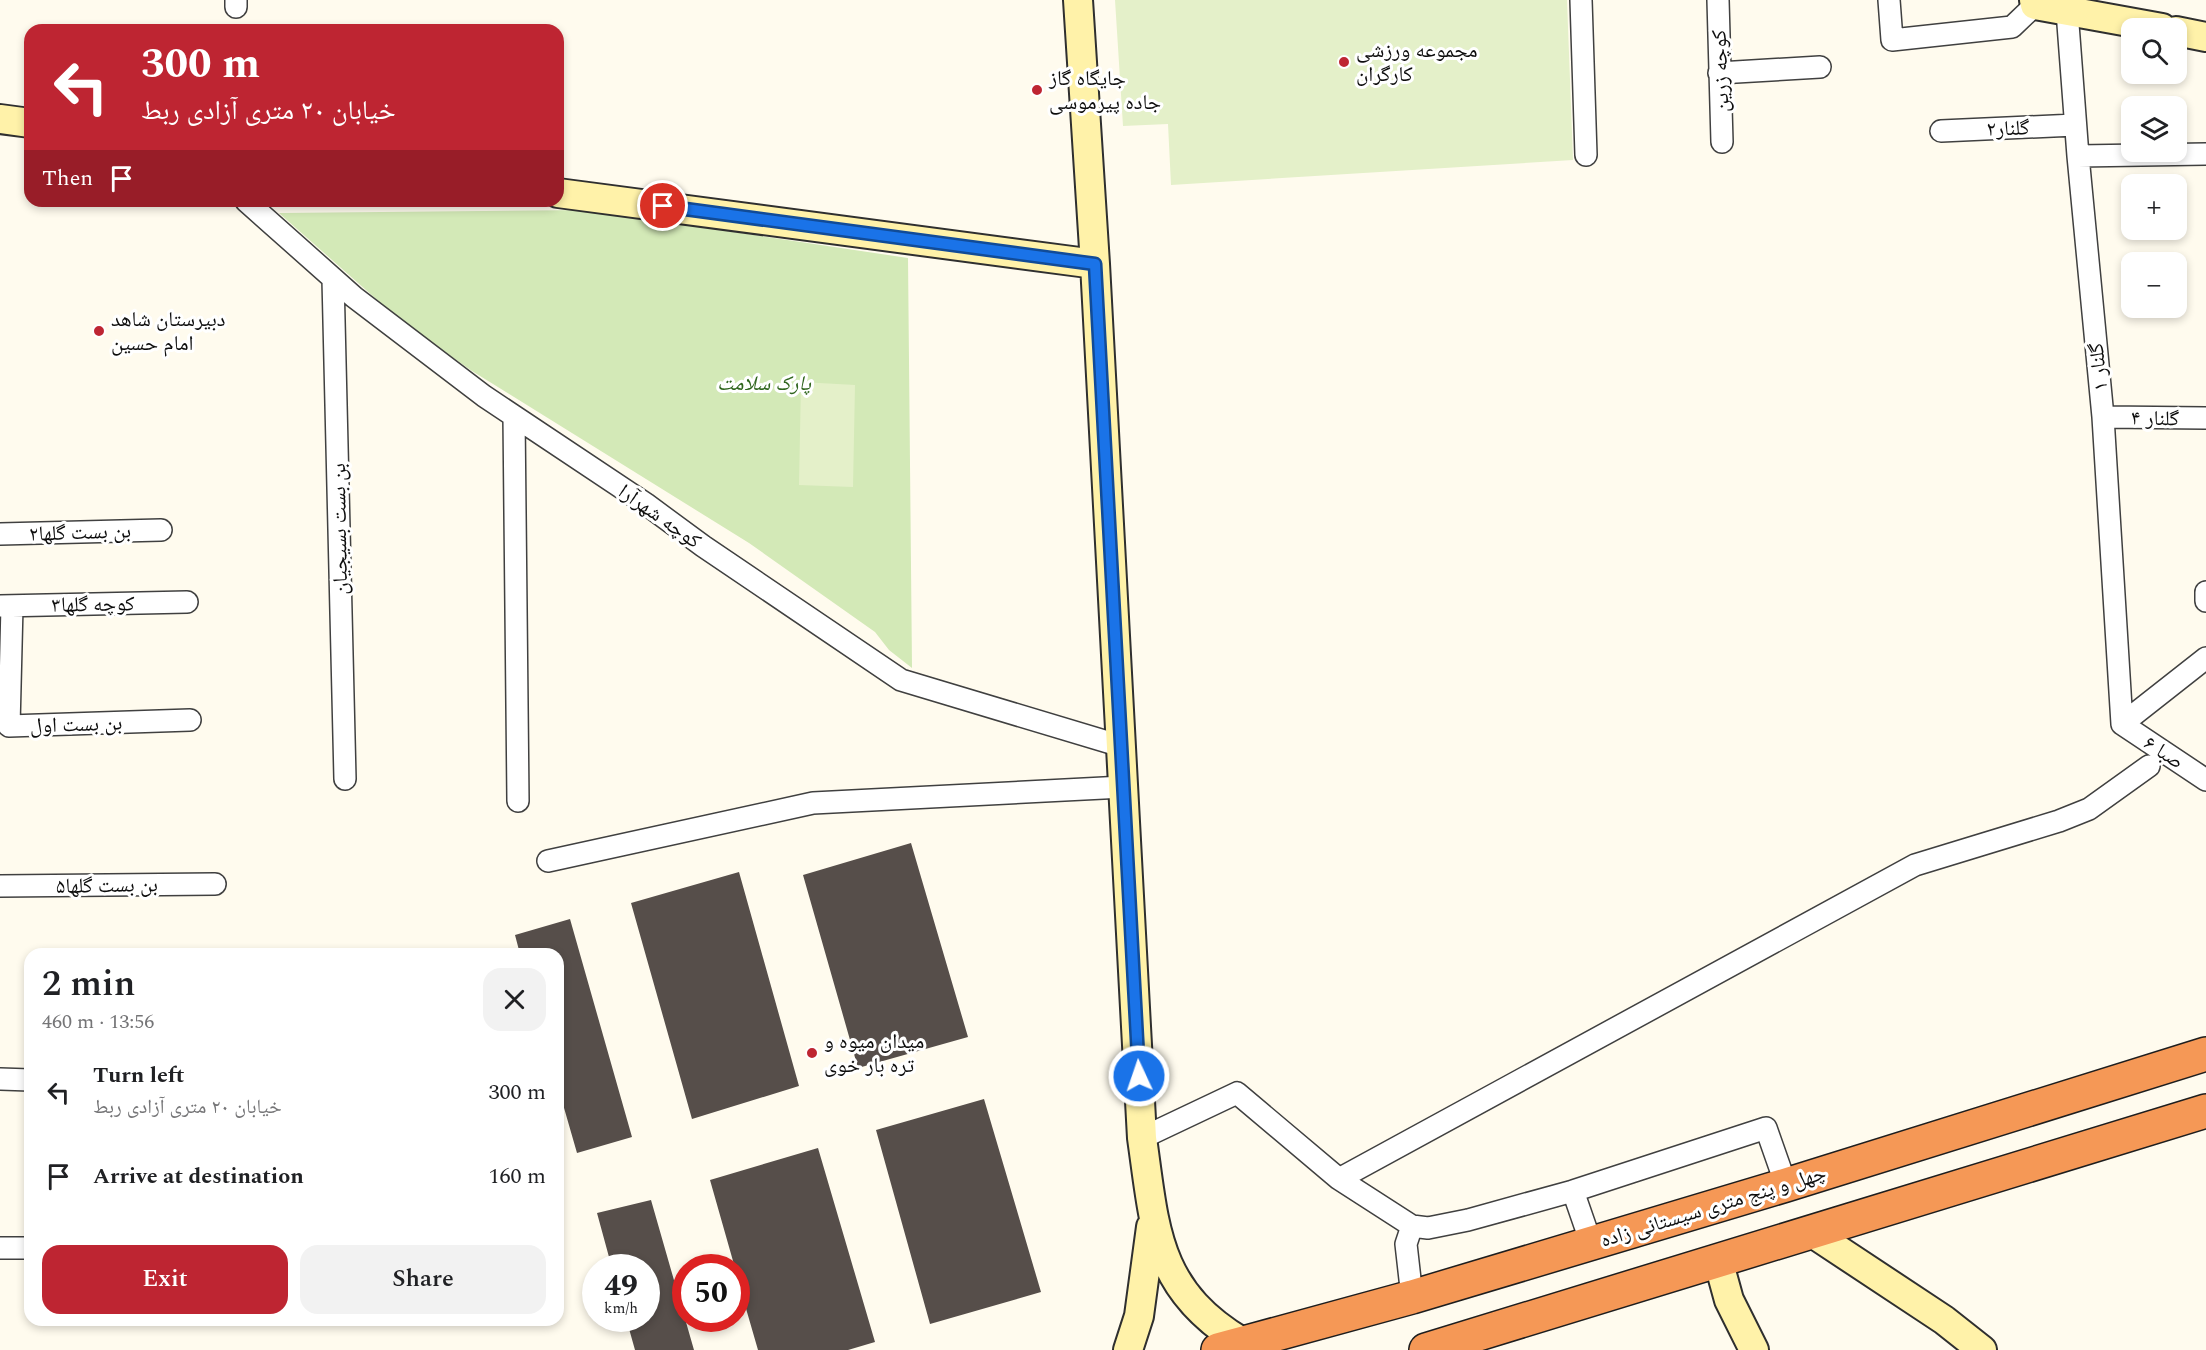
<!DOCTYPE html>
<meta charset="utf-8">
<style>
body{margin:0;font-family:Spectral,"Noto Naskh Arabic",serif;background:#f2f2f2;color:#202124;height:100vh;display:flex;flex-direction:column;font-size:22px;white-space:nowrap}
*{box-sizing:border-box;margin:0}
p{font-size:20px;color:#757577}
.icon{flex:none;width:33px;height:33px;fill:none;stroke:currentColor;stroke-width:2;stroke-linecap:round;stroke-linejoin:round}
.map{position:relative;flex:1;overflow:hidden}
.side{position:absolute;left:24px;top:948px;width:540px;height:378px;display:flex;flex-direction:column;background:#fff;border-radius:18px;box-shadow:0 3px 9px #0003}
.side>*{flex:none}
.top-card{position:absolute;left:24px;top:24px;width:540px;height:183px;border-radius:18px;box-shadow:0 3px 9px #0003;background:#be2532;color:#fff;overflow:hidden}
.tools{position:absolute;left:2121px;top:18px;display:grid;gap:12px}
.tools a{display:grid;place-items:center;width:66px;height:66px;border-radius:12px;background:#fff;box-shadow:0 3px 9px #0003;font-size:30px}
.speed{position:absolute;left:582px;top:1254px;display:flex;gap:12px;font-size:30px;font-weight:700;text-align:center}
.speed>*{display:grid;place-content:center;width:78px;height:78px;border-radius:50%;background:#fff;box-shadow:0 3px 9px #0003;line-height:1}
.speed small{font-size:15px;font-weight:400}
.speed .limit{border:9px solid #d22;background:#fff;color:#111}
.pin{position:absolute;display:grid;place-items:center;width:51px;height:51px;color:#fff;margin:-26px;border:3px solid #fff;border-radius:50%;box-shadow:0 2px 6px #0007}
.me{position:absolute;width:66px;margin:-33px;rotate:357deg;stroke-linejoin:round;filter:drop-shadow(0 0 4px #0008)}
.turn{display:flex;align-items:center;gap:21px;height:126px;padding:0 18px;font-size:27px}
.turn .icon{width:78px;height:78px;stroke-width:2.5}
.turn b{display:block;font-size:42px;line-height:51px}
.then{display:flex;align-items:center;height:57px;padding:0 18px;background:#0003;gap:12px;font-size:22px}
.round{display:grid;place-items:center;flex:none;width:63px;height:63px;border-radius:18px;background:#f2f2f2}
.headline{display:flex;align-items:center;justify-content:space-between;height:102px;padding:0 18px}
h1{font-size:36px;font-weight:600;line-height:45px}
.cta{display:flex;gap:12px;margin-top:auto;padding:12px 18px}
.cta a{flex:1;height:69px;border-radius:18px;background:#be2532;color:#fff;font-size:24px;font-weight:600;line-height:69px;text-align:center}
.cta a+a{background:#f2f2f2;color:#202124}
ul{padding:0;list-style:none}
li{display:flex;align-items:center;gap:18px;height:84px;padding:0 18px}
li div{flex:1}
li b{display:block;font-size:22px}
li em{font-style:normal}
.map>svg:first-child{display:block}
.green{fill:#d3e9b7}
.pitch{fill:#e4f0c9}
.building{fill:#564e4a}
.lines{fill:none;stroke-linecap:round;stroke-linejoin:round}
.street-casing{stroke:#404040;stroke-width:24}
.secondary-casing{stroke:#2f2f2f;stroke-width:32}
.highway-casing{stroke:#1e1e1e;stroke-width:36}
.street{stroke:#fff;stroke-width:21}
.secondary{stroke:#fff2a9;stroke-width:28}
.highway{stroke:#f59856;stroke-width:33}
.route-casing{stroke:#114b97;stroke-width:15}
.route{stroke:#1a73e8;stroke-width:10}
.poi-dot{fill:#be2532;stroke:#fff;stroke-width:2}
.labels{text-anchor:middle;stroke-width:6;stroke-linejoin:round;paint-order:stroke}
.poi-label{font-size:21px;fill:#0d0d0d;stroke:#fff;text-anchor:start}
.street-label{font-size:21px;fill:#0d0d0d;stroke:#fff}
.park-label{font-size:21px;font-style:italic;fill:#2f651d;stroke:#fff}
</style>
<div class="map">
<svg width="2206" height="1350" viewBox="0 0 2206 1350">
<rect width="100%" height="100%" fill="#fffbee"/>
<path class="green" d="M587 210 908 258 912 668 889 650 875 632 749 543 472 371 401 321 279 213Z"/>
<path class="pitch" d="M1115 0H1567L1573 160 1171 185 1168 124 1123 126Z
M801 382 855 385 853 487 799 485Z"/>
<path class="building" d="M911 843 968 1037 858 1068 803 875Z
M739 872 799 1086 692 1119 631 903Z
M570 919 632 1137 577 1153 558 1087V954H520L515 935Z
M984 1099 1041 1292 930 1324 876 1130Z
M818 1148 875 1342 848 1350H758L736 1274V1268H735L710 1180Z
M651 1200 694 1350H635L626 1318H646V1268H612L597 1213Z"/>
<g class="lines">
<g class="street-casing">
<path id="street" d="M1581 0 1586 155
M1718 0 1722 142
M1889 0 1892 40 2012 27 2035 5
M236 7V0
M2067 11 2078 156 2103 417 2122 724
M1719 73 1820 67
M1941 131 2075 125
M2078 156 2206 154
M246 201 354 297 484 396 646 504 703 546 901 680 1121 746
M333 279 345 779
M514 416 518 801
M2103 417 2206 418
M0 534 161 530
M2206 592V601
M0 606 187 602
M12 606 9 726 190 720
M2122 724 2206 658
M2122 724 2206 780
M548 861 813 803 1123 787
M0 886 215 884
M0 1079 30 1080
M1142 1138 1237 1093 1339 1179 1915 865 2059 821 2089 809 2149 766
M1339 1179 1412 1226 1428 1228 1468 1220 1573 1191 1766 1128 1786 1185
M1573 1191 1591 1243
M0 1248H30
M1412 1297 1406 1244 1412 1226"/>
</g>
<g class="secondary-casing">
<path id="secondary" d="M1078 0 1095 264 1142 1138C1155 1229 1155 1290 1242 1342
M2034 0 2035 5 2162 28
M2176 31 2206 37
M0 119 30 123
M558 193 1095 264
M1811 1232 1944 1320 1982 1350
M1718 1260 1729 1300 1754 1350
M1128 1350 1139 1316 1151 1227"/>
</g>
<g class="highway-casing">
<path id="highway" d="M1218 1350 1412 1297 1786 1185 2206 1054
M1426 1350 2206 1111"/>
</g>
<use href="#street" class="street"/>
<use href="#secondary" class="secondary"/>
<use href="#highway" class="highway"/>
</g>
<g class="lines">
<g class="route-casing">
<path id="route" d="M663 206 1095 264 1139 1076"/>
</g>
<use href="#route" class="route"/>
</g>
<g class="poi-dot">
<circle cx="1344" cy="62" r="6"/>
<circle cx="1037" cy="90" r="6"/>
<circle cx="99" cy="331" r="6"/>
<circle cx="812" cy="1053" r="6"/>
</g>
<g class="labels">
<g class="poi-label">
<text x="1356" y="57">مجموعه ورزشی<tspan x="1356" dy="24">کارگران</tspan></text>
<text x="1049" y="85">جایگاه گاز<tspan x="1049" dy="24">جاده پیرموسی</tspan></text>
<text x="111" y="326">دبیرستان شاهد<tspan x="111" dy="24">امام حسین</tspan></text>
<text x="824" y="1048">میدان میوه و<tspan x="824" dy="24">تره بار خوی</tspan></text>
</g>
<g class="street-label">
<text transform="translate(1720 71) rotate(-92)" y="7">کوچه زرین</text>
<text transform="translate(2008 128) rotate(-2)" y="7">گلنار۲</text>
<text transform="translate(2098 367) rotate(-96)" y="7">۱ گلنار</text>
<text transform="translate(2155 418) rotate(1)" y="7">گلنار ۴</text>
<text transform="translate(660 516) rotate(35)" y="7">کوچه شهرآرا</text>
<text transform="translate(339 529) rotate(-91)" y="7">بن بست بسیجیان</text>
<text transform="translate(80 532) rotate(-2)" y="7">بن بست گلها۲</text>
<text transform="translate(93 604) rotate(-1)" y="7">کوچه گلها۳</text>
<text transform="translate(76 724) rotate(-2)" y="7">بن بست اول</text>
<text transform="translate(2164 752) rotate(33)" y="7">صبا ۶</text>
<text transform="translate(107 885) rotate(-1)" y="7">بن بست گلها۵</text>
<text transform="translate(1713 1206) rotate(-17)" y="7">چهل و پنج متری سیستانی زاده</text>
</g>
<g class="park-label">
<text x="764" y="390">پارک سلامت</text>
</g>
</g>
</svg>
<div class="tools">
<a><svg class="icon" aria-label="search" viewBox="0 0 24 24"><circle cx="10" cy="10" r="6"/><path d="M15 15l6 6"/></svg></a>
<a><svg class="icon" aria-label="layers" viewBox="0 0 24 24"><path d="M12 4l9 5-9 5-9-5zM3 14l9 5 9-5"/></svg></a>
<a>+</a>
<a>−</a>
</div>
<div class="speed"><div>49<small>km/h</small></div><div class="limit">50</div></div>
<div class="pin" style="left:663px;top:206px;background:#d93025"><svg class="icon" aria-label="arrive" viewBox="0 0 24 24"><path d="M6 21V4h12l-3 4 3 4H6"/></svg></div>
<svg class="me" style="left:1139px;top:1076px" viewBox="-20 -20 40 40"><circle r="17" fill="#1a73e8" stroke="#fff" stroke-width="3"/><path d="M0-11L8 9 0 5-8 9z" fill="#fff"/></svg>
<div class="top-card">
<div class="turn"><svg class="icon" aria-label="left" viewBox="0 0 24 24"><path d="M17 20v-9H6M10 6l-5 5 5 5"/></svg><div><b>300 m</b>خیابان ۲۰ متری آزادی ربط</div></div>
<div class="then">Then<svg class="icon" aria-label="arrive" viewBox="0 0 24 24"><path d="M6 21V4h12l-3 4 3 4H6"/></svg></div>
</div>
<section class="side">
<div class="headline"><div><h1>2 min</h1><p>460 m · 13:56</p></div><a class="round"><svg class="icon" aria-label="close" viewBox="0 0 24 24"><path d="M6 6l12 12M18 6L6 18"/></svg></a></div>
<ul>
<li><svg class="icon" aria-label="left" viewBox="0 0 24 24"><path d="M17 20v-9H6M10 6l-5 5 5 5"/></svg><div><b>Turn left</b><p>خیابان ۲۰ متری آزادی ربط</p></div><em>300 m</em></li>
<li><svg class="icon" aria-label="arrive" viewBox="0 0 24 24"><path d="M6 21V4h12l-3 4 3 4H6"/></svg><div><b>Arrive at destination</b></div><em>160 m</em></li>
</ul>
<div class="cta"><a>Exit</a><a>Share</a></div>
</section>
</div>
